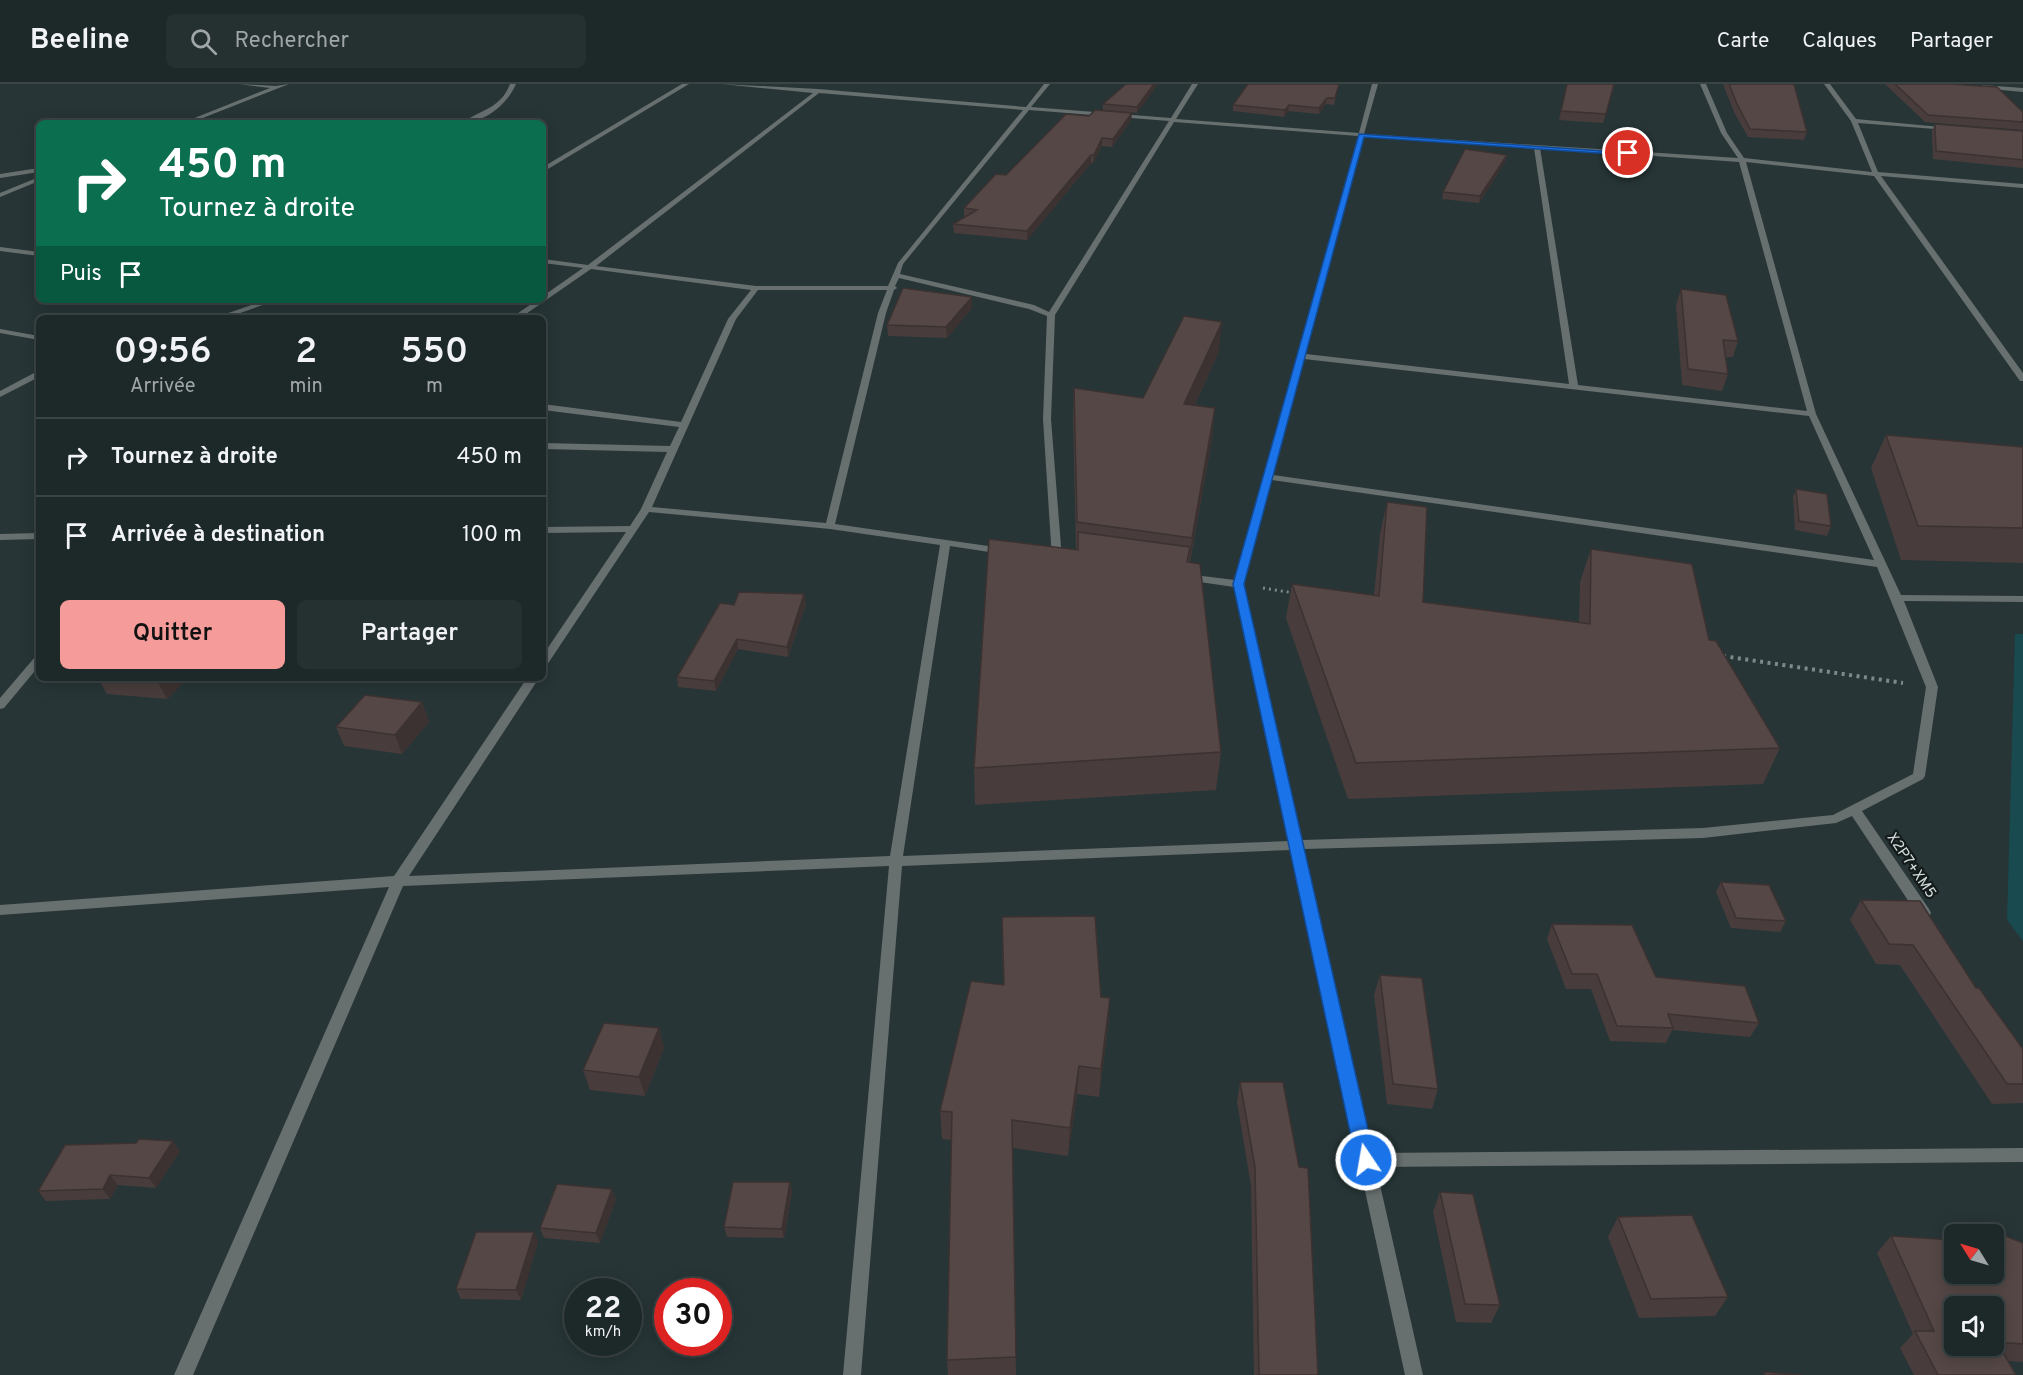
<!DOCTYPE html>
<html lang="fr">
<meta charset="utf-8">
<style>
body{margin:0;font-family:Overpass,sans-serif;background:#253030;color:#f1f3f6;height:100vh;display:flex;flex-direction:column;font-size:22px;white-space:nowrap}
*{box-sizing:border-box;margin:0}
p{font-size:20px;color:#a0a6a8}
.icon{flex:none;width:33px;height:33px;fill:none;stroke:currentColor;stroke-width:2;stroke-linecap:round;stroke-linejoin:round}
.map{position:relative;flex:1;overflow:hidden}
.drawer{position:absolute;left:36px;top:231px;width:510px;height:366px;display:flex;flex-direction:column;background:#1d2828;border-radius:9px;box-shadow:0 3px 15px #0003,0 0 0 2px #3b4445}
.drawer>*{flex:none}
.guide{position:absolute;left:36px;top:36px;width:510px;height:183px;border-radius:9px;box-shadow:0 3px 15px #0003,0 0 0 2px #3b4445;background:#0b6e4f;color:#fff;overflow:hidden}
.needle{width:39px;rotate:307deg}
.tools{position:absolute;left:1944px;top:1140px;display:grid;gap:12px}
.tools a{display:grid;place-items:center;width:60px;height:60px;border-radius:9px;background:#1d2828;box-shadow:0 3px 15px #0003,0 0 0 2px #3b4445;font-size:30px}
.speed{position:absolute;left:564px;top:1194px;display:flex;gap:12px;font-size:30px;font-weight:700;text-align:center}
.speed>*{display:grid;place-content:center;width:78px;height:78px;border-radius:50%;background:#1d2828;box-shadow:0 3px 15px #0003,0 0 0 2px #3b4445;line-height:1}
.speed small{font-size:15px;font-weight:400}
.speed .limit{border:9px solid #d22;background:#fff;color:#111}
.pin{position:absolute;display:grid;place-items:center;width:51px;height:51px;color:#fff;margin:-26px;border:3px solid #fff;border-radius:50%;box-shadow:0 2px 6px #0007}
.me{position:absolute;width:66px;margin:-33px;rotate:348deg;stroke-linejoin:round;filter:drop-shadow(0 0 4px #0008)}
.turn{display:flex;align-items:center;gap:21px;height:126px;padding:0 24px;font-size:27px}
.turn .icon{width:78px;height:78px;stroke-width:2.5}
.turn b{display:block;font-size:42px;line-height:51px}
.then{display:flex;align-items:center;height:57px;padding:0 24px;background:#0003;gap:12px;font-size:22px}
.eta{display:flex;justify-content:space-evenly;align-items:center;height:102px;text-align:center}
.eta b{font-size:36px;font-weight:600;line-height:42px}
.action{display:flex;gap:12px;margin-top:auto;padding:12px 24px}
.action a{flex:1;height:69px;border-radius:9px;background:#f59b99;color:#111;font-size:24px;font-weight:600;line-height:69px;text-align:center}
.action a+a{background:#253030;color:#f1f3f6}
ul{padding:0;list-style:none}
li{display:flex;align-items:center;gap:18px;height:78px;padding:0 24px;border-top:2px solid #3b4445}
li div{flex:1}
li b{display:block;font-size:22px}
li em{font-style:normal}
header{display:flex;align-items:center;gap:36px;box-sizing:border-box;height:84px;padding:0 30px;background:#1d2828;border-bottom:2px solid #3b4445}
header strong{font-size:28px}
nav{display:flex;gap:33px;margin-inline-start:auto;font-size:21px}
.search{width:420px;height:54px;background:#253030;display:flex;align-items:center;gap:15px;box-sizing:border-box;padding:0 21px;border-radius:9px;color:#a0a6a8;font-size:22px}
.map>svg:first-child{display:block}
.green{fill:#184a4f}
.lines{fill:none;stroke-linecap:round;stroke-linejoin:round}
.path-far1{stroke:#7e898a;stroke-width:3;stroke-dasharray:2 4;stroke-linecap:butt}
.path{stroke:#7e898a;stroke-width:4;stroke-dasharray:3 4.5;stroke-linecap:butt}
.minor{fill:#686f6f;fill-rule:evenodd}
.wall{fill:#483d3c}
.shaded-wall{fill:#3b3231}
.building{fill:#544746;stroke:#3b3231;stroke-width:1.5;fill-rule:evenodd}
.route{fill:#1a73e8;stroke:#114b97;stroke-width:1.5}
.labels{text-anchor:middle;stroke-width:4.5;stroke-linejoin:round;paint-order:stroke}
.street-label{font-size:15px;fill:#d4dddd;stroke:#151b1b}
</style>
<header>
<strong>Beeline</strong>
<div class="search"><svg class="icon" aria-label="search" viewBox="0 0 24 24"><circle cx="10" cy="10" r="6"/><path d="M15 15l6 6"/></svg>Rechercher</div>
<nav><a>Carte</a><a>Calques</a><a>Partager</a></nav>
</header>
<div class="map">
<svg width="2023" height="1291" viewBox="0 0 2023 1291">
<rect width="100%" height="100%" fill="#273536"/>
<path class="green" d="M2015 550H2023V857L2007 836Z"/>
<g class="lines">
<path class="path-far1" d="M1263 504 1294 509"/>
<path class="path" d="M1723 572 1903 599"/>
<path class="minor" d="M239 0 276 2 289 0 190 39H182L270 4Z
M510 0H516C507 21 484 39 461 39 481 26 501 24 510 0Z
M682 0H689L543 88V83Z
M721 0 818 5 1026 23 1044 0H1050L1031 23 1171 34 1192 0H1198L1176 35 1359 49 1372 0H1378L1364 50 1738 74 1721 49 1700 0H1706L1727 49 1744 74 1872 88 1851 37 1824 0H1830L1856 35 1951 44 1948 46 1858 39 1878 88 2023 100V104L1881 92 2023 289V297H2020L1874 92 1746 78 1816 330 1901 511 2023 512V518L1904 517 1938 603 1925 692 1923 695 1862 727 1929 825 1931 829 1929 833 1924 834 1919 833 1852 732 1836 739 1703 754 1304 765 1373 1069 2023 1064V1078L1376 1083 1423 1291H1405L1291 766 902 782 861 1291H843L889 782 403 802 193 1291H174L389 803 0 831V821L394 792 527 594H539L409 792 890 772 940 461 830 445 649 428 547 581 543 582V571L626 448 543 449V443L630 442 641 425 667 368 543 365V359L670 362 679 343 543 326V320L681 338 728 235 751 206 591 185 520 234H511L537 216H543V212L583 184 543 179V175L588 181 813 9ZM819 9 1023 26 898 179 888 202H756L596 182ZM1029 26 1169 37 1049 228 1034 221 900 190 903 180ZM1174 38 1358 52 1235 496 1186 490 1181 493 1186 496 1234 503 1289 757 903 772 950 462 1002 470 1007 467 1002 464 835 440 886 229 894 206 897 204 895 202 899 194 1029 225 1047 232 1043 335 1052 475 1053 477H1061L1062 475 1051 335 1055 231ZM1363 53 1534 64 1569 300 1306 270ZM1540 64 1739 78 1807 327 1578 301ZM758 206H887L878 229 826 439 652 423 736 235ZM1304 275 1809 332 1874 476 1273 391ZM1272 396 1877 483 1926 603 1913 690 1833 731 1703 744 1302 756 1244 500Z
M1982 1 2023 4V8L1980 4Z
M39 84V88L0 94V90Z
M39 93V97L0 113V109Z
M0 163 39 168V172L0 167Z
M266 216H277L226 234H214Z
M0 245 39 252V256L0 249Z
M36 288H39V293L0 313V307Z
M39 449V455L0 456V450Z
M39 572V582L4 624 0 625V614L35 573Z"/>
</g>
<path class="wall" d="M1126 0H1158L1137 29 1103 26V20Z
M1339 0 1334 21 1326 20 1319 30 1288 27 1284 33 1233 27V21Z
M1567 0H1615L1603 39 1559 36Z
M1723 0H1790L1807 48 1804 56 1748 53 1734 28Z
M1885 0H1951L2023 28V46L1925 38Z
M1132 29 1131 36 1112 63 1102 62 1093 79H1091L1027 156 954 149 953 140 965 133H964V124L1006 91Z
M1935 40 2023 47V84L1933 75 1932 47Z
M1507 71 1505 78 1479 119 1442 115 1443 108Z
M1681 205 1738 257 1733 273H1725L1728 290 1722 307 1682 301 1676 221Z
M972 224 947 254 888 252 887 241Z
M1219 267 1195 321 1215 324 1212 355 1190 479 1221 668 1216 706 975 721 974 684 1076 465 1073 335 1074 304 1143 314Z
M1886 351 2023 363V479L1901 476 1871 384Z
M1796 405 1831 442 1827 452 1795 446 1793 413Z
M1387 418 1423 518 1579 539 1580 498 1591 465 1709 556 1780 664 1763 700 1348 715 1286 534 1292 500 1374 511 1380 450Z
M804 510 806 520 788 573 738 565 716 607 678 603 677 593 734 521Z
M98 594H188L167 615 107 610Z
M422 618 429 638 402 670 344 662 336 643Z
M1721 798 1786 837 1780 848 1731 844 1716 808Z
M1861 816 1976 904 2023 965V1019L1992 1020 1900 881 1876 880 1850 836Z
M1002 833 1101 913 1110 914 1108 942 1099 1013 1077 1010 1068 1072 1012 1064 1016 1291H948L947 1276 951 1056 942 1055 940 1027 1003 901Z
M1552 840 1656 893 1759 939 1750 953 1672 946 1666 959 1610 957 1591 905H1566L1547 855Z
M1380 891 1438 1005 1432 1025 1387 1020 1374 911Z
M659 944 664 964 645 1012 590 1006 583 986Z
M1240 998 1318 1291H1254L1251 1102 1237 1018Z
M173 1057 180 1067 156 1104 118 1101 110 1115 46 1117 38 1107 136 1059Z
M790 1098 792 1108 784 1154 727 1153 724 1143Z
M1440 1108 1500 1221 1491 1239 1456 1238 1433 1128Z
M616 1115 600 1159 544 1154 540 1144Z
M1618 1133 1728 1213 1715 1232 1639 1234 1608 1153Z
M1998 1149 2023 1159V1278L2008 1277 2016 1291H1914L1900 1264 1913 1250 1877 1169 1891 1152 1994 1190V1154Z
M538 1158 521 1216 461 1215 456 1205Z"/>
<path class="shaded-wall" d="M1154 0H1158L1137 29V23Z
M1327 14 1326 20 1319 30V24Z
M1289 21 1288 27 1284 33 1285 26Z
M1132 29 1131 36 1112 63 1113 55Z
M1102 54V62L1093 79 1094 71Z
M1091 71V79L1027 156V147Z
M1507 71 1505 78 1479 119 1480 112Z
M972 213V224L947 254 946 243Z
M1222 238 1219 267 1181 351 1184 320Z
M1215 324 1212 355 1188 487 1192 454Z
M804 510 806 520 788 573 787 563Z
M737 555 738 565 716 607 714 597Z
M159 594H188L167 615 157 596Z
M422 618 429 638 402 670 395 651Z
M1110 914 1108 942 1099 1013 1101 985Z
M659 944 664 964 645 1012 639 993Z
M1079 982 1077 1010 1068 1072 1070 1044Z
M173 1057 180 1067 156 1104 149 1094Z
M110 1091 118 1101 110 1115 103 1105Z
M790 1098 792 1108 784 1154 782 1145Z
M612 1105 616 1115 600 1159 596 1149Z
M534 1148 538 1158 521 1216 516 1206Z"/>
<path class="building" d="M1126 0H1154L1137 23 1103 20Z
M1248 0H1339L1335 14H1327L1319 24 1289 21 1285 26 1233 21Z
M1567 0H1614L1606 30 1561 27Z
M1729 0H1794L1807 48 1750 45 1737 20Z
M1895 0H1951L1997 3 2023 28V38L1928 31Z
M1095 26 1132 29 1113 55 1102 54 1094 71H1091L1027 147 953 140 977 126 964 124 996 90 1006 91 1066 30 1089 32Z
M1935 40 2023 47V76L1936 67Z
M1465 65 1507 71 1480 112 1443 108Z
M903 204 972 213 946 243 887 241Z
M1681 205 1726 211 1738 257 1723 256 1728 290 1688 285Z
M1184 232 1222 238 1184 320 1215 324 1192 454 1077 438 1074 304 1143 314Z
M1886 351 2023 363V444L1918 442Z
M1796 405 1827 410 1831 442 1799 437Z
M1387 418 1427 423 1423 518 1590 540 1591 465 1692 480 1709 556 1716 557 1780 664 1356 679 1292 500 1379 512Z
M1078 448 1190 463 1187 478 1200 480 1221 668 974 684 989 455 1078 466Z
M739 508 804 510 787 563 737 555 714 597 677 593 720 519 734 521Z
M132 594H159L157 596Z
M365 611 422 618 395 651 336 643Z
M1721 798 1769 801 1786 837 1736 834Z
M1861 816 1920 817 1976 904H1979L2023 965V1000H2007L1913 861 1889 860Z
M1095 832 1101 913 1110 914 1101 985 1079 982 1070 1044 1012 1036 1016 1273 947 1276 952 1028 940 1027 971 897 1004 901 1002 833Z
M1552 840 1632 841 1656 893 1745 902 1759 939 1668 930 1673 944 1617 942 1597 890H1572Z
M1380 891 1422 894 1438 1005 1393 1000Z
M604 939 659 944 639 993 583 986Z
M1240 998H1283L1299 1083 1308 1084 1318 1291H1259L1255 1083Z
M139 1055 173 1057 149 1094 110 1091 103 1105 38 1107 65 1061 136 1059Z
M733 1098H790L782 1145 724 1143Z
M557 1100 612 1105 596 1149 540 1144Z
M1440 1108 1473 1110 1500 1221 1465 1220Z
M1692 1131 1728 1213 1651 1215 1618 1133Z
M476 1148H534L516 1206 456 1205Z
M1998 1149 2023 1159V1260L1997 1258 2016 1291H1938L1915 1247H1934L1891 1152 1954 1156V1190H1994V1159H1998ZM1954 1222H1994V1262H1954Z
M1764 1288 1802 1291H1765Z"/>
<path class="route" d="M1359 50 1632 69 1628 71 1364 53 1244 500 1375 1076 1372 1082 1366 1084 1359 1082 1356 1076 1233 500Z"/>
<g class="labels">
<g class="street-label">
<text transform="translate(1912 781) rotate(56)" y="5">X2P7+XM5</text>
</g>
</g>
</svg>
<div class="tools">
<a><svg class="needle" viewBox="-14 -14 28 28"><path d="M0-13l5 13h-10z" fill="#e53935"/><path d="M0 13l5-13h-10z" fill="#a0a6a8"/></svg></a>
<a><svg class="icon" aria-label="sound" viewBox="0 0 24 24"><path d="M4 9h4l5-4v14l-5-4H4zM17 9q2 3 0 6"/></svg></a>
</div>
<div class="speed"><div>22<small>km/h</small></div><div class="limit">30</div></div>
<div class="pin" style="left:1628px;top:69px;background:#d93025"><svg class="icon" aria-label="arrive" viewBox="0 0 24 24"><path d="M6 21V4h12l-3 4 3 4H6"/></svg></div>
<svg class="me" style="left:1366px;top:1076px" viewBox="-20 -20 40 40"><circle r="17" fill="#1a73e8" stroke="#fff" stroke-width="3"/><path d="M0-11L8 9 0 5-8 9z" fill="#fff"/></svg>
<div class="guide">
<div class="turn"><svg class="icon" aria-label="right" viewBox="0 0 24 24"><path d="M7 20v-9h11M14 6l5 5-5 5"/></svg><div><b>450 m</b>Tournez à droite</div></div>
<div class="then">Puis<svg class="icon" aria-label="arrive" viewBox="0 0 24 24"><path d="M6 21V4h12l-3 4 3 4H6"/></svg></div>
</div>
<section class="drawer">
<div class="eta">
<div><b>09:56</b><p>Arrivée</p></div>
<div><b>2</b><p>min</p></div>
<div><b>550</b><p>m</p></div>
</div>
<ul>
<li><svg class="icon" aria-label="right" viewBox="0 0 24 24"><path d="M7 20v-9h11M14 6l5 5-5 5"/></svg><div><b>Tournez à droite</b></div><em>450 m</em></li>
<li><svg class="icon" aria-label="arrive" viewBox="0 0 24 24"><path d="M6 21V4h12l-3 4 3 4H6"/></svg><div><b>Arrivée à destination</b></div><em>100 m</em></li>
</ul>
<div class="action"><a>Quitter</a><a>Partager</a></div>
</section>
</div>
